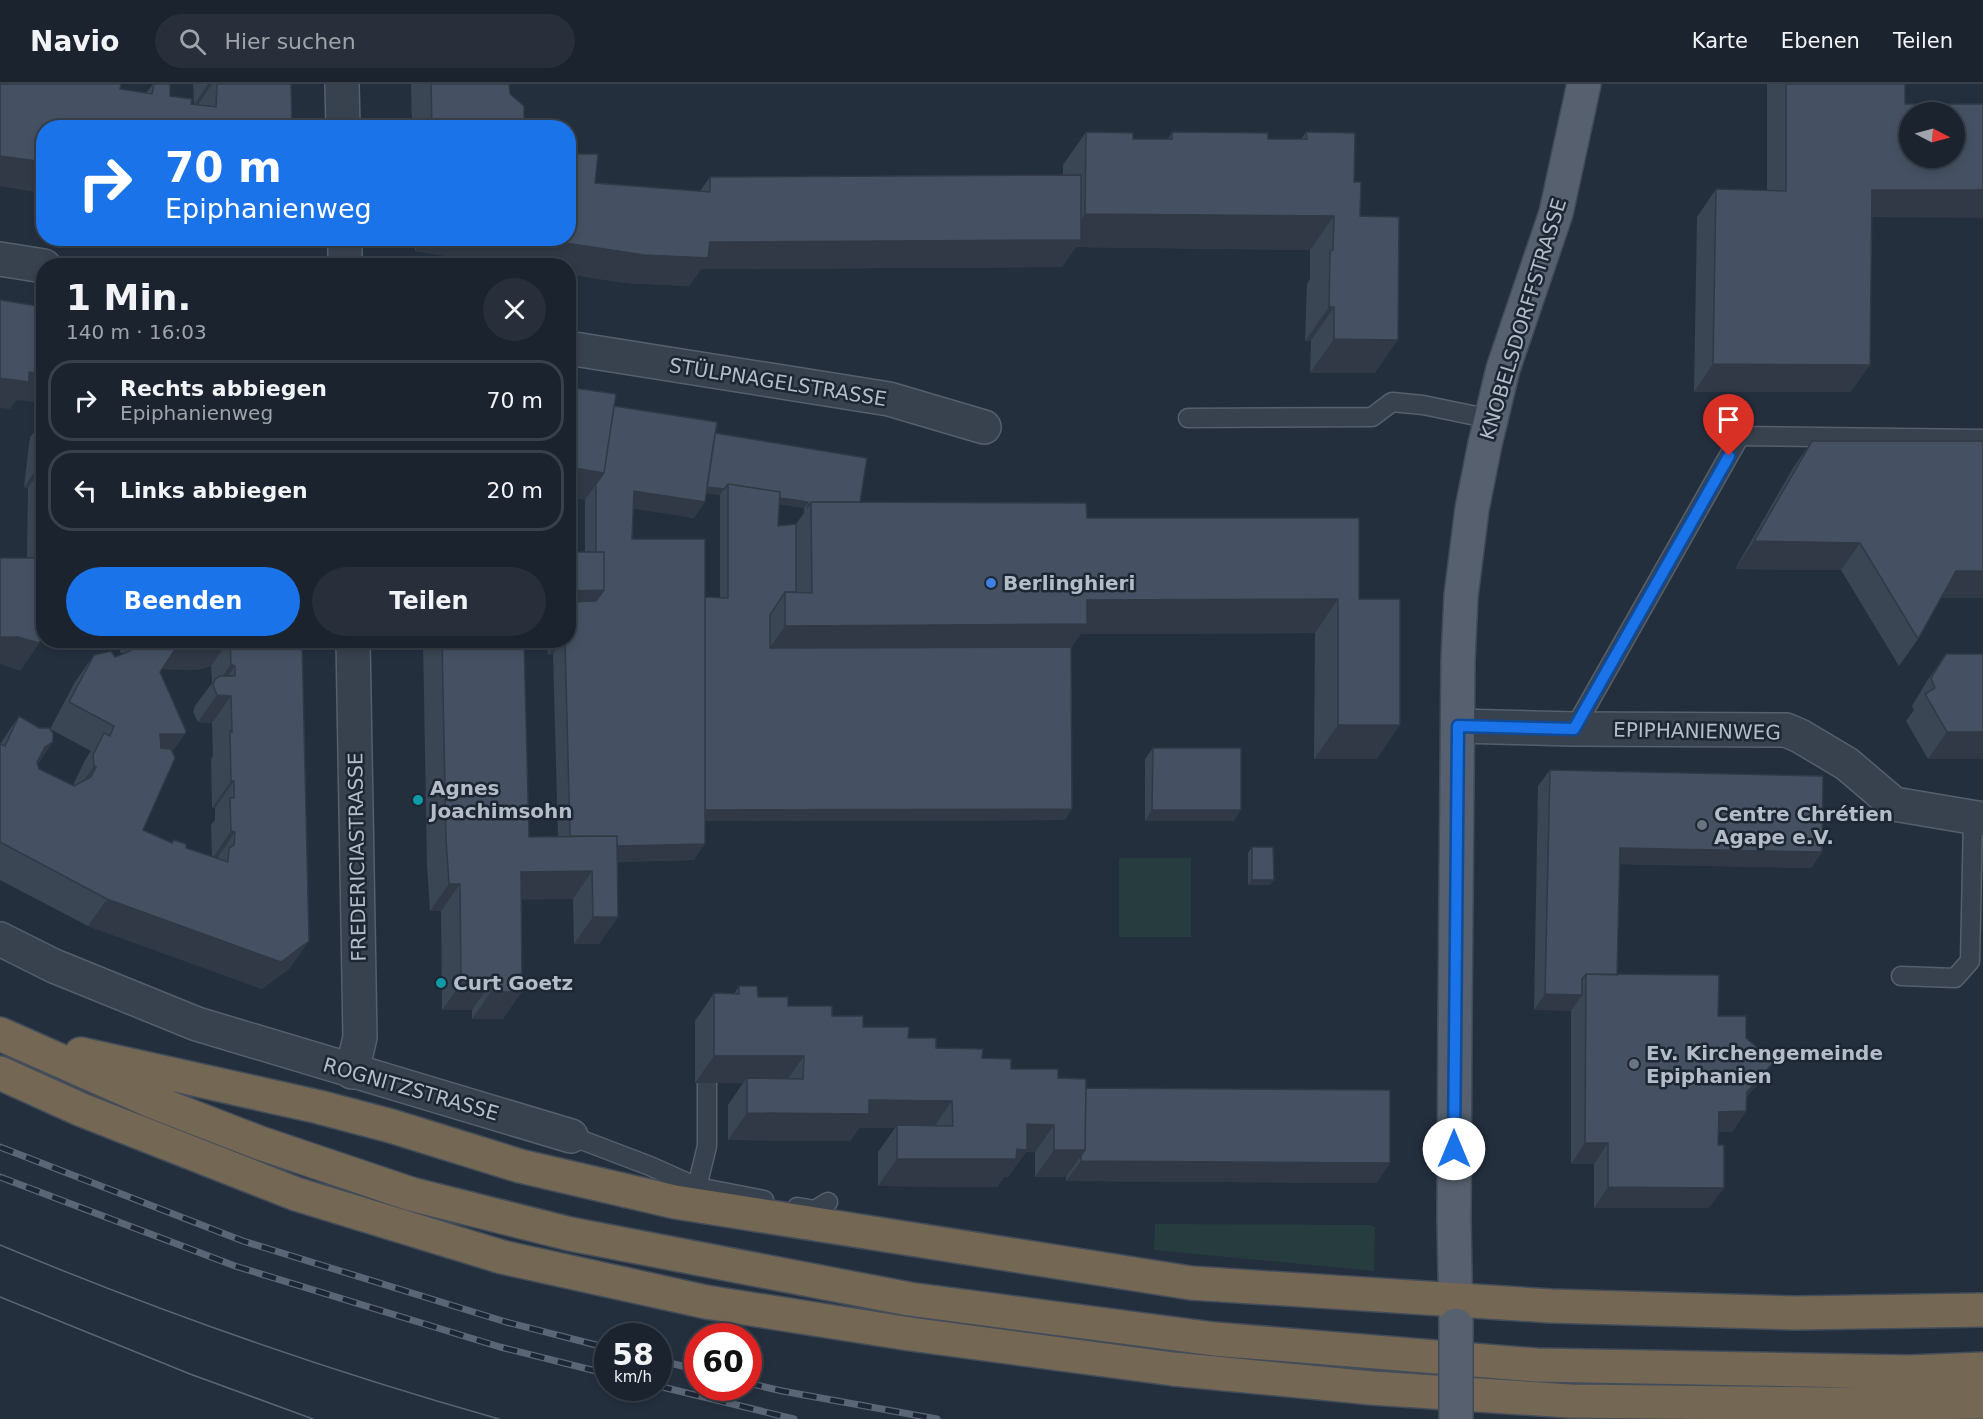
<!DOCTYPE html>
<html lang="de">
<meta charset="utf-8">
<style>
body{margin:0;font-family:"DejaVu Sans",sans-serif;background:#282f3a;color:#f1f3f6;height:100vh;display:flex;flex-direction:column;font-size:22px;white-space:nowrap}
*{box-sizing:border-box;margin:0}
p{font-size:20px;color:#a0a4aa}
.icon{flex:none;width:33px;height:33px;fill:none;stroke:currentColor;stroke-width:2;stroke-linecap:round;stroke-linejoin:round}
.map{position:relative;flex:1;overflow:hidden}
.details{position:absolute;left:36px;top:174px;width:540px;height:390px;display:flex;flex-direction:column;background:#1b232e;border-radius:24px;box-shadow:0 3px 9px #0003,0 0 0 2px #39404a}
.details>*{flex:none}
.top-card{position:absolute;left:36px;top:36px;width:540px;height:126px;border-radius:24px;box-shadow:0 3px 9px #0003,0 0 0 2px #39404a;background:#1a73e8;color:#fff;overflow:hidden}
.needle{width:39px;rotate:96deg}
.controls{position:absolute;left:1899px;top:18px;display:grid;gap:12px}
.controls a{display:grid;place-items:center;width:66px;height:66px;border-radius:50%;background:#1b232e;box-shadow:0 3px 9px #0003,0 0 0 2px #39404a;font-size:30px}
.speed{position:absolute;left:594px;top:1239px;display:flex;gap:12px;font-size:30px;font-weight:700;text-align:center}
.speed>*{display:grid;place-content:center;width:78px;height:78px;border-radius:50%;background:#1b232e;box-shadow:0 3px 9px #0003,0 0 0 2px #39404a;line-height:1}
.speed small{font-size:15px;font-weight:400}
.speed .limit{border:9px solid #d22;background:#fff;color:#111}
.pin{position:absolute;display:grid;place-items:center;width:51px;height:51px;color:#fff;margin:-62px -26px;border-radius:50% 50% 50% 0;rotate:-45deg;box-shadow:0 0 6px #0007}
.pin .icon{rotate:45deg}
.me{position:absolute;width:66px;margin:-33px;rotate:0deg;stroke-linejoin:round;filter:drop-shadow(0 0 4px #0008)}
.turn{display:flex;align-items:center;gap:21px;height:126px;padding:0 30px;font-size:27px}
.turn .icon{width:78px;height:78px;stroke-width:2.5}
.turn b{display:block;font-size:42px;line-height:51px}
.round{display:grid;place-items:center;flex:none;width:63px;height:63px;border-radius:32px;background:#282f3a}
.overview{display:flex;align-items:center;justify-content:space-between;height:102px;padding:0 30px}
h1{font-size:36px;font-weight:700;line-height:45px}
.primary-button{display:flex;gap:12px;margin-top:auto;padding:12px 30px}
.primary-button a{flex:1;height:69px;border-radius:36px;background:#1a73e8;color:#fff;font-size:24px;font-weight:700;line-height:69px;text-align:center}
.primary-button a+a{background:#282f3a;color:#f1f3f6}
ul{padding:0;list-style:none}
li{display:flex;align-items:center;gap:18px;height:81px;margin:0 12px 9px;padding:0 18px;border:3px solid #39404a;border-radius:24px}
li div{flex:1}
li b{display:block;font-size:22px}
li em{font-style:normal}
header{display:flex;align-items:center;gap:36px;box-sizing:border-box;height:84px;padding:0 30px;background:#1b232e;border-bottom:2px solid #39404a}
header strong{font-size:28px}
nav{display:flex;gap:33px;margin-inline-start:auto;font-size:21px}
.search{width:420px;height:54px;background:#282f3a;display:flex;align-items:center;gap:15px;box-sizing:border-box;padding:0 21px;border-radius:33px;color:#a0a4aa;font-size:22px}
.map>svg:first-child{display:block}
.green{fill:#263c3f}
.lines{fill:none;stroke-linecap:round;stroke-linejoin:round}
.service-casing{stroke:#565f6c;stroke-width:21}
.minor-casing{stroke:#565f6c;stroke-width:36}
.primary-casing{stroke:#414a57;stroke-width:36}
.motorway-casing{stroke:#434c59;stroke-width:36}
.service{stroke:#38414e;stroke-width:18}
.minor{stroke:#38414e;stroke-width:33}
.primary{stroke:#56606e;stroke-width:33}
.motorway{stroke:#746855;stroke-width:33}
.tram{stroke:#5a6575;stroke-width:1.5}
.rail-casing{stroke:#5a6575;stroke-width:7}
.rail{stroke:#1d2633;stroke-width:4.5;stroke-dasharray:14;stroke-linecap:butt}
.primary-bridge-casing{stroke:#414a57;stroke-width:36;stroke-linecap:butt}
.primary-bridge{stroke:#56606e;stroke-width:33}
.wall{fill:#3b4654;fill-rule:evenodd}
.shaded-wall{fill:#303945}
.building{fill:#455162;stroke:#303945;stroke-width:1.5;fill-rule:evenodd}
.route-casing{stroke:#114b97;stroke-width:15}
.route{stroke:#1a73e8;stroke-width:10}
.shop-dot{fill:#3f7fe0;stroke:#1d2633;stroke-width:2}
.culture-dot{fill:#0f9aa8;stroke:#1d2633;stroke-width:2}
.worship-dot{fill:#6b7280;stroke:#1d2633;stroke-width:2}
.labels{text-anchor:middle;stroke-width:5;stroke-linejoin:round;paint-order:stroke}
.street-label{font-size:20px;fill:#b4bcc9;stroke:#1d2633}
.poi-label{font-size:20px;font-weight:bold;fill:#b4bcc9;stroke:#1d2633;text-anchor:start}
</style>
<header>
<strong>Navio</strong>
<div class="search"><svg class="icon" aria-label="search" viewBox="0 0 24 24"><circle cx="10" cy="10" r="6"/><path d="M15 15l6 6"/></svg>Hier suchen</div>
<nav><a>Karte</a><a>Ebenen</a><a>Teilen</a></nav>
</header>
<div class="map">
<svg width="1983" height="1335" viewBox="0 0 1983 1335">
<rect width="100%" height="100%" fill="#242f3e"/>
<path class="green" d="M1119 774H1191V853H1119Z
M1155 1140 1372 1141 1375 1144 1374 1187 1154 1166Z"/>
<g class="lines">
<g class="service-casing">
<path id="service" d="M1188 334 1372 333 1392 318 1423 321 1491 335
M1574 645 1740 352 1983 355
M1901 892 1955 894 1970 877 1973 735
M571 1052 650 1082 697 1103 764 1116
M697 1103 707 1062V999
M797 1123 815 1126 828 1118"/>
</g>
<g class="minor-casing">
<path id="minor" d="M342 0 343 44
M345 154V182
M0 175 44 182
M568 264 889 315 984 343
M1458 642 1574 645 1786 646 1800 652 1847 680 1894 720 1983 735
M0 855 54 882 197 940 571 1052
M352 988 360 953 353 556"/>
</g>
<g class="primary-casing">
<path id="primary" d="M1456 1241 1454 1136 1455 935 1458 576 1461 512 1472 425 1485 360 1503 285 1556 129 1584 0"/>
</g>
<g class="motorway-casing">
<path id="motorway" d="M0 950 149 1016 260 1059 411 1110 570 1150 909 1215 1214 1255 1536 1281 1909 1288 1983 1285
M81 970 319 1023 391 1042 520 1082 675 1118 1191 1199 1551 1222 1794 1229 1983 1226
M0 989 82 1026 296 1110 502 1173 706 1218 910 1250 1173 1285 1372 1304 1570 1317 1831 1320 1983 1318"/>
</g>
<use href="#service" class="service"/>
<use href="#minor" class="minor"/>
<use href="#primary" class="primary"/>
<use href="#motorway" class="motorway"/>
<path class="tram" d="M0 1161C163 1229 329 1287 499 1335
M0 1213 190 1290 313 1335"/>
<g class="rail-casing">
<path id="rail" d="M0 1063 243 1157 506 1238 608 1264
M0 1093 235 1182 500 1263 608 1290
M658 1276 698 1286
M748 1299 782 1307 937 1335
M658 1302 794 1335"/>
</g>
<use href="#rail" class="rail"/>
<g class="primary-bridge-casing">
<path id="primary-bridge" d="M1456 1241V1335"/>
</g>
<use href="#primary-bridge" class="primary-bridge"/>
</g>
<path class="wall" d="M0 0 120 5 146 9 153 0H170V12L194 21 193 0H291L292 44H44V109L0 102Z
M411 0H509L510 10 526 44H412Z
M1767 0H1905L1872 133 1851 308H1694L1697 133 1716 105 1767 107Z
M1086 48 1133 55H1168L1172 48 1268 55H1301L1306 48 1354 98 1360 132 1375 289H1310L1311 257H1305L1307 200 1310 195V166L1076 163 1062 183 701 185 689 202 625 199 568 190V182H512L415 167V154H568L595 99 700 107 710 93 1063 91V81Z
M614 322 715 349 860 418 1087 434 1359 515 1377 675H1314L1315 549 1081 550 1071 563 1072 725 1065 736 705 737 694 776 617 778 618 833 599 860H574L573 815H521L503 935H472V926H442L441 827H430L427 781 423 556H524L529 753 558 752 553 570 548 571 547 556H568L585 468V416ZM706 409 720 411V513H705L632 455 633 424 694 434ZM779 420 804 424V429L796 440 778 442Z
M44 324V551L20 587 27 474 28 404 24 403 30 353 36 346 37 337 43 329Z
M1812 357 1983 514H1941L1918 555 1899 582 1841 486 1735 485 1793 384Z
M119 556H302L290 884 262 905 88 842 0 796V660L19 632 39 685 74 702V699L85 676 91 667 50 645 75 598 94 571 115 573 123 570 120 568ZM211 582 212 599 195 622 193 628 198 638 212 639 213 672 211 675 212 724H215V736L211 741 212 773 186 764 174 756 171 759 143 746 172 667 160 588 162 585 197 586Z
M1946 570 1983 675H1928L1906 637 1914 626 1912 622 1927 597Z
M1153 664 1234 737H1145V675Z
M1550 686 1822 768 1811 784 1619 780 1617 891 1718 932 1774 978 1760 998 1746 1013V1027L1732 1048H1719L1709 1124H1594V1080H1571V926H1534L1538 702Z
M1252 763 1270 801H1248V769Z
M739 902 758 913 788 922 832 932 863 943 908 954 936 964 982 974 1011 985 1058 994 1086 1004 1390 1079 1376 1099 1066 1097V1093H1035V1068H1026L1008 1093H1004L997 1103 878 1102V1068L895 1044H859L850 1057 728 1056V1021L743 999H695V937L714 909 734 910Z"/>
<path class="shaded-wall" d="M208 0H212L198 21H194Z
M0 72 44 78V109L0 102Z
M1872 106H1983V134L1853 133Z
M1085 130 1334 132 1310 166 1076 163 1062 183 701 185 689 202 625 199 568 190V182H512L415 167 424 154H533L710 158 1067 156Z
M1329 223H1334L1311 257H1305Z
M1334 255 1398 256 1375 289H1310Z
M1713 280 1870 281 1851 308H1694Z
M29 288 44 290V319L17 316 10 325 0 324V294Z
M43 376 44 382 28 404 24 403Z
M568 383 604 389 585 416 568 413Z
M702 402 724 405 720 411 698 408Z
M728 406 808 418 804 424 728 412Z
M634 407 705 418 694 434 623 423Z
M1754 457 1860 459 1841 486 1735 485Z
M1956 487H1983V514H1937Z
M604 506 585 533 568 534V507Z
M1338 515 1315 549 1081 550 1064 574 762 575 785 542 1087 516Z
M0 553H18L39 559 20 587 0 580Z
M229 556 211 582 197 586 161 585 180 558Z
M558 556H563L553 570 548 571Z
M231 580 235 582 216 609 214 605Z
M217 611 231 612 212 639 198 638Z
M1338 641H1400L1377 675H1314Z
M1947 648H1983V675H1928Z
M160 650H185L166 677H141Z
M53 658 34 686 26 690 45 663Z
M94 682 96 683 77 711 75 710Z
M231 697H234L215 724H212Z
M1072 725 1065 736 693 737 701 726Z
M1152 726H1241L1234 737H1145Z
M231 747 235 748 216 776 212 775Z
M705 760 694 776 559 779 570 763Z
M1620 764 1822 768 1811 784 1608 780Z
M592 787 573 815 502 816 521 788Z
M1252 796H1274L1270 801H1248Z
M449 800H460L441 827H430Z
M107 815 309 857 290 884 262 905 88 842Z
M593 833H618L599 860H574Z
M461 899H491L472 926H442Z
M491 908H522L503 935H472Z
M1545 910 1582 911 1571 927 1534 926Z
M714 972H804L784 1000 747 994 743 999H695Z
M1774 978 1760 998 1733 1027H1746L1732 1048H1705L1719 1028 1747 1008Z
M869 1016 952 1017 933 1044 897 1041 895 1044H859L850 1057 728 1056 747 1029Z
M1027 1040 1054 1041 1035 1068H1026L1008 1093H1004L997 1103 878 1102 897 1075Z
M1585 1059H1608L1594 1080H1571Z
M1054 1066H1085L1066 1093H1035Z
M1081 1077 1390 1079 1376 1099 1066 1097Z
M1608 1103 1724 1104 1709 1124H1594Z"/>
<path class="building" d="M0 0H121L120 5 152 10 154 0H170V12L192 15 191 20 216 23 217 0H291L292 44H44V78L0 72Z
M431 0H509L510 10 524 22V41L526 44H432Z
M1786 0H1905V20H1983V106H1872L1870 281 1713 280 1716 105 1786 107ZM1910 28H1954V74H1910Z
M533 40 540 42 542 44H528Z
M1086 48 1133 49V55H1172V48L1268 49V55H1307L1306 48 1355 49 1354 98H1361L1360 132 1399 133 1398 256 1334 255V223H1329L1330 167 1333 166 1334 132 1085 130Z
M568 70H598L595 99 710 108V93L1081 91V156L710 158 708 174 644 171 533 154H568Z
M0 216 44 223V290L29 288V298L0 294Z
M568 303 616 310 604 389 568 383Z
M614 322 717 338 705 418 634 407 632 455H705V760L617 762V752H570L565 556H568V518L596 517 604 506V468H596V400L604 389Z
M715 349 867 374 860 418H811L808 423V418L780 414V408L728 400 724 405 707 403Z
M1812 357H1983V487H1956L1918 555 1860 459 1754 457Z
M728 400 780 408 778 442 796 440V508H785L770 531V564L1071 563 1072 725 705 726V513L728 514Z
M811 418 1086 419 1087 434H1359V515H1400V641H1338V515L1087 516V540L785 542V508L812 509Z
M568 468H604V506L568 507Z
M44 471V551L39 559 18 553H0V474H41Z
M137 556H224L216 559 180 558 160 588 186 647 185 650H160L161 664 171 665 175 674 143 746 172 759 174 756 186 760V764L228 778 229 764 234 761 235 748 231 747 230 714H234V697H231L230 647 232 648 231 612 217 611 213 601 215 595 220 592H235V582L231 580 230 556H302L309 857 281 878 107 815 0 758V660L5 662 19 632 39 644H49L53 649V658L45 663 37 678 39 685 74 702 91 693 96 683 94 682 93 671 104 649 110 652 114 642 69 618 94 571 111 567 115 573 130 567Z
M442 556H524L529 753 617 752 618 833H593L592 787 521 788 522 908H491V899H461L460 800H449L446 754Z
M1946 570H1983V648H1947L1925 610 1935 604 1931 594Z
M1153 664H1241V726H1152Z
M1550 686 1823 692 1822 768 1620 764 1617 891 1586 890 1582 895V911L1545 910Z
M1252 763H1273L1274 796H1252Z
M1586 890 1719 891 1718 932H1746V954L1774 978 1747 1008 1746 1027 1719 1028 1718 1061H1724V1104L1608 1103V1059H1585Z
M739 902H757L758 913H788V922H832V932H863V943H909L908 954H936V964L983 965 982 974 1011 975V985H1058V994L1086 995 1085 1066H1054V1041L1027 1040V1066L1017 1065 1016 1075H897V1041L953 1042 952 1017 869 1016V1030L747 1029V994L803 995 804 972H714V909L739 910Z
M1086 1004 1390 1006V1079L1081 1077V1072L1085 1066Z"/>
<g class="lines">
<g class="route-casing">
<path id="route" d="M1454 1065 1458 642 1574 645 1729 372"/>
</g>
<use href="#route" class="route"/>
</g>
<circle class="shop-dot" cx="991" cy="499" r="6"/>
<g class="culture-dot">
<circle cx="418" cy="716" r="6"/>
<circle cx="441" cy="899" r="6"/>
</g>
<g class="worship-dot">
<circle cx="1702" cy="741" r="6"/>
<circle cx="1634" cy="980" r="6"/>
</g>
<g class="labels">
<g class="street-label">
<text transform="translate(1523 235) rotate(-73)" y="7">KNOBELSDORFFSTRASSE</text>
<text transform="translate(778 298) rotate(9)" y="7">STÜLPNAGELSTRASSE</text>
<text transform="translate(1697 647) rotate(1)" y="7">EPIPHANIENWEG</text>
<text transform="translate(357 773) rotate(-91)" y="7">FREDERICIASTRASSE</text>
<text transform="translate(411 1005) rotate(16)" y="7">ROGNITZSTRASSE</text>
</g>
<g class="poi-label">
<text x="1003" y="506">Berlinghieri</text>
<text x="430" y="711">Agnes<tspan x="430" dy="23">Joachimsohn</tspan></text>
<text x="1714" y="737">Centre Chrétien<tspan x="1714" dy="23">Agape e.V.</tspan></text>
<text x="453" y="906">Curt Goetz</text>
<text x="1646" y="976">Ev. Kirchengemeinde<tspan x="1646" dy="23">Epiphanien</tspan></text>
</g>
</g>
</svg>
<div class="controls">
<a><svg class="needle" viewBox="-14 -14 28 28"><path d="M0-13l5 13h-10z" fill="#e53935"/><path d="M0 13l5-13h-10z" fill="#a0a4aa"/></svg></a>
</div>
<div class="speed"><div>58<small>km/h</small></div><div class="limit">60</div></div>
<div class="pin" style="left:1729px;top:372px;background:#d93025"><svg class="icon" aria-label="arrive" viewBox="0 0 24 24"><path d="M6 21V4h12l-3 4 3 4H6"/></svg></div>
<svg class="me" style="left:1454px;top:1065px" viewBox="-20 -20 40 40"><circle r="19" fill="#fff"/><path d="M0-13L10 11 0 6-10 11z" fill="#1a73e8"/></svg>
<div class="top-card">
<div class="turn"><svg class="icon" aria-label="right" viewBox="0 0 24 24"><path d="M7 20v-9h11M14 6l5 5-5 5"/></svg><div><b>70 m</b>Epiphanienweg</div></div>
</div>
<section class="details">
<div class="overview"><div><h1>1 Min.</h1><p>140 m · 16:03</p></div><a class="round"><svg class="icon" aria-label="close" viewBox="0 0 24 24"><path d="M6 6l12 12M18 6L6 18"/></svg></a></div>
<ul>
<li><svg class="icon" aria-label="right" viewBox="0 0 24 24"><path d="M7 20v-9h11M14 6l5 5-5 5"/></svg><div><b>Rechts abbiegen</b><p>Epiphanienweg</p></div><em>70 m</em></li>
<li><svg class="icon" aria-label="left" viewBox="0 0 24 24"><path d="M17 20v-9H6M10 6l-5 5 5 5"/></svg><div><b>Links abbiegen</b></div><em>20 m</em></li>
</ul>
<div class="primary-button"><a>Beenden</a><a>Teilen</a></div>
</section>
</div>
